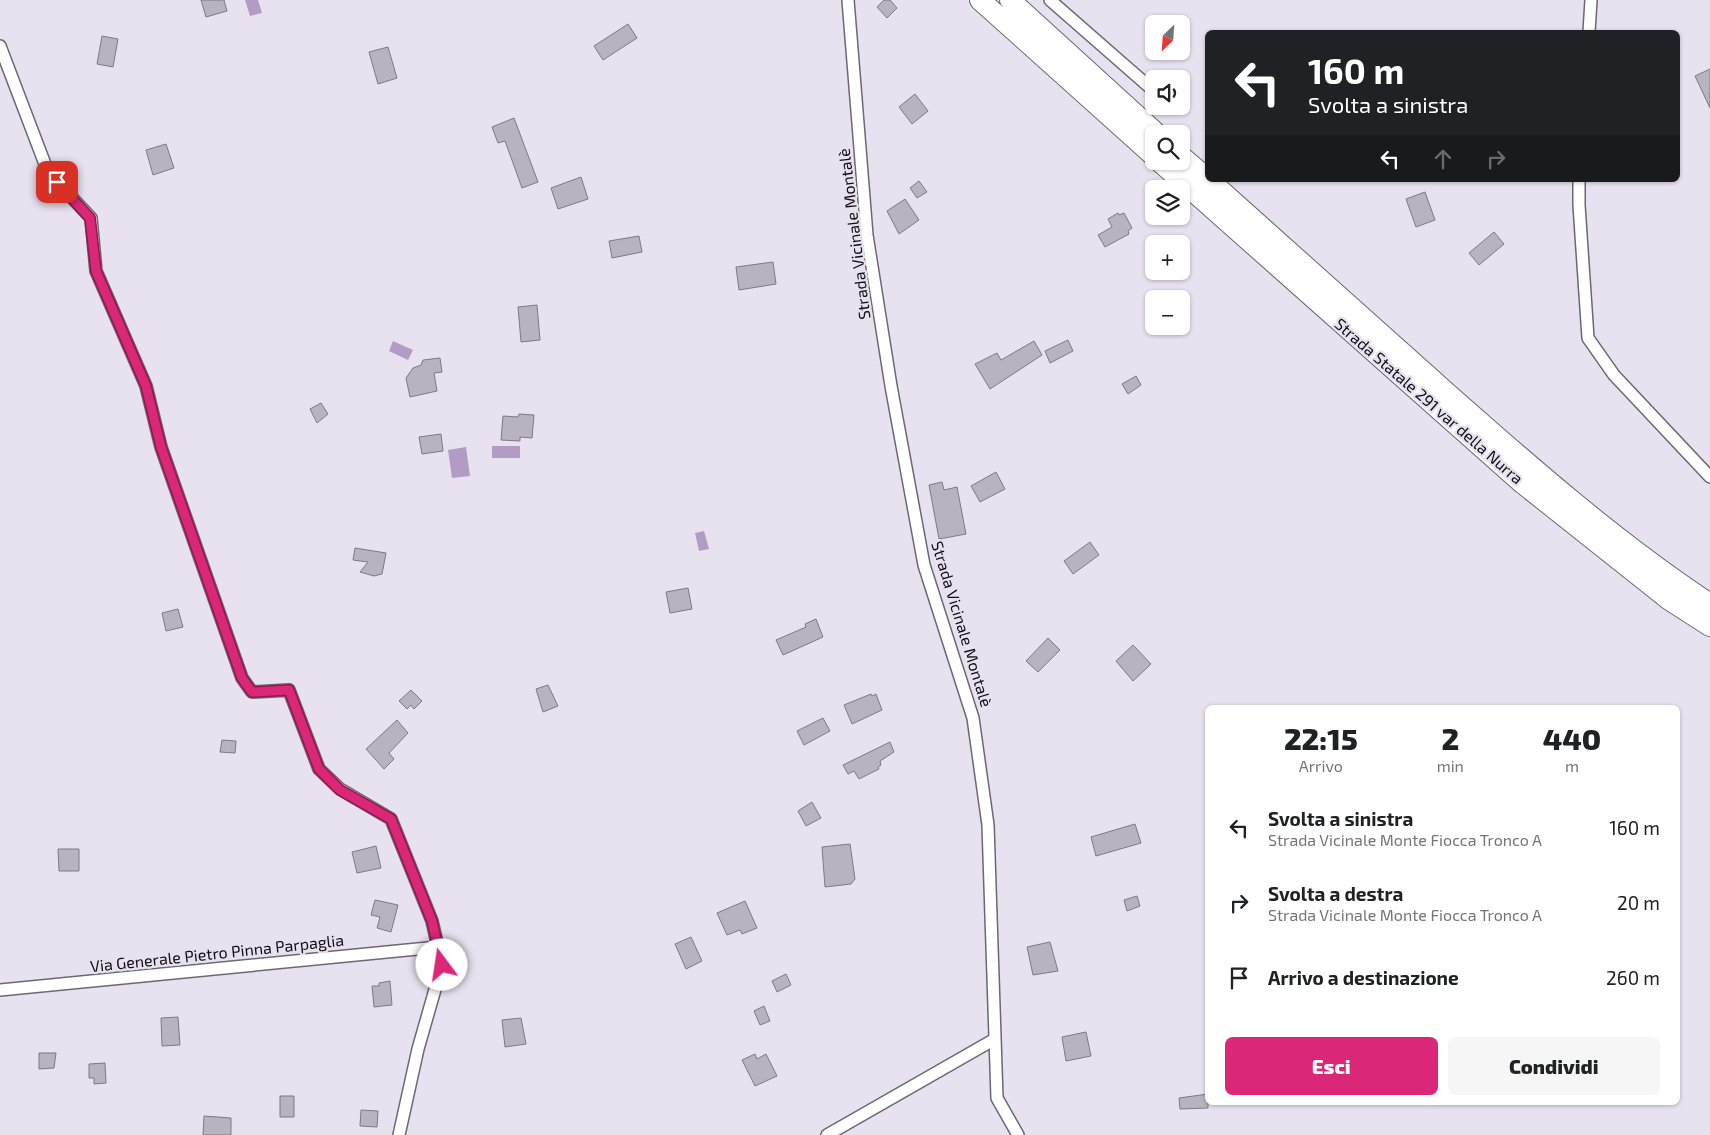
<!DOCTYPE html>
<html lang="it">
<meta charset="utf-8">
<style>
body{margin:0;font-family:"Exo 2",sans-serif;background:#f6f6f6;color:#202124;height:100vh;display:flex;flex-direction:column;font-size:19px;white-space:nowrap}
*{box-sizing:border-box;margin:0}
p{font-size:16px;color:#757577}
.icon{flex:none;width:28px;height:28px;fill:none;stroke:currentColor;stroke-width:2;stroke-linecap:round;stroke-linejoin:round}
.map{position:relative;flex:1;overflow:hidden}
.panel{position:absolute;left:1205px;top:705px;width:475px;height:400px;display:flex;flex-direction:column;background:#fff;border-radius:8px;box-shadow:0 1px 4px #0004}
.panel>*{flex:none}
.hud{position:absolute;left:1205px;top:30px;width:475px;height:152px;border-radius:8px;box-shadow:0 1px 4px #0004;background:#202124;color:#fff;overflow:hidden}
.needle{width:32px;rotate:205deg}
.fabs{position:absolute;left:1145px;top:15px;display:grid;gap:10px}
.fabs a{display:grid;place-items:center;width:45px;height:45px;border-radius:8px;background:#fff;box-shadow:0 1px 4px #0004;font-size:25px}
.pin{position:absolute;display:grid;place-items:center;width:42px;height:42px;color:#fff;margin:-21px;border-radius:10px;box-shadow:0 2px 8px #0006}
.me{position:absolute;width:55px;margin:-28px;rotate:346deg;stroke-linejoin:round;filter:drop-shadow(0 0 4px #0008)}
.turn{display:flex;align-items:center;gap:18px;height:105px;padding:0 20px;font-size:22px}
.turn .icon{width:65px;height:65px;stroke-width:2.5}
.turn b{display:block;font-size:35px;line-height:42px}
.lanes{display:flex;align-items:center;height:48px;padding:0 20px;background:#0003;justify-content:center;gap:25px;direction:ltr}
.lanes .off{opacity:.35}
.eta{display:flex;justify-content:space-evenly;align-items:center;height:85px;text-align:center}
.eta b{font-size:30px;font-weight:800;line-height:35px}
.action{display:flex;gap:10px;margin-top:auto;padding:10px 20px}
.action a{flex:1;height:58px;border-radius:8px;background:#db2777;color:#fff;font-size:20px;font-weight:800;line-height:58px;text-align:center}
.action a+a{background:#f6f6f6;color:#202124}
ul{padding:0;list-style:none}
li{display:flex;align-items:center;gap:15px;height:75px;padding:0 20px}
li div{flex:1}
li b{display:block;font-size:19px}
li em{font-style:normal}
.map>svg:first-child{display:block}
.water{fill:#b29cc3}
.building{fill:#b9b2bf;stroke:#7f7985}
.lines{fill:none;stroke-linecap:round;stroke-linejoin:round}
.street-casing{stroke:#6e6773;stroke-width:14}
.highway-casing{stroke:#6e6773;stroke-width:22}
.street{stroke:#fff;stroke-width:11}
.highway{stroke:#fff;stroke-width:20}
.route-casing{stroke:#8e194d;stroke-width:12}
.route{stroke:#db2777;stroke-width:9}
.labels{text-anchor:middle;stroke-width:4.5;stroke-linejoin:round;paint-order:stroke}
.street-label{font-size:16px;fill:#110e13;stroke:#e8e1ef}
</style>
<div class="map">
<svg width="1710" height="1135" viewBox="0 0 1710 1135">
<rect width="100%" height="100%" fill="#e8e1ef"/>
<path class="water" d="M245 0H258L262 13 250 16Z
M393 341 413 350 408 360 389 351Z
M492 446H520V458H492Z
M466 447 470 476 452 478 448 450Z
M704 531 709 549 699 551 695 533Z"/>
<path class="building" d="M201 0H224L227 11 206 17Z
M884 0H890L897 8 887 18 877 7Z
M628 24 637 38 603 60 594 46Z
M102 36 118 39 113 67 97 64Z
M388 47 397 78 378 84 369 52Z
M1710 69V108L1695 76Z
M915 94 928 111 912 124 899 107Z
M514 118 538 182 522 188 505 141 498 143 492 127Z
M166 144 174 168 153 175 146 150Z
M581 177 588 199 558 209 551 188Z
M919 181 927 192 917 198 910 188Z
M1425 192 1435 220 1416 227 1406 199Z
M905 199 919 220 899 234 887 211Z
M1118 213 1119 215 1124 213 1132 228 1128 231 1129 234 1105 247 1098 235 1112 227 1108 219Z
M1494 232 1504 244 1479 265 1469 253Z
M639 236 642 252 612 258 609 241Z
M773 262 776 284 739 290 736 267Z
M537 305 540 340 521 342 518 307Z
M1068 340 1073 351 1050 363 1045 351Z
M1034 341 1042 355 990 389 975 364 997 353 1001 360Z
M440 358 442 372 434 373 437 391 410 397 406 378 413 368 421 365 423 360Z
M1136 376 1141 385 1128 394 1122 384Z
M321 403 328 414 317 423 310 409Z
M519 414 534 415 532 438 520 437V441L501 440 503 416 518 417Z
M441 434 443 451 422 454 419 437Z
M996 472 1005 489 980 502 971 486Z
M942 482 944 490 957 487 966 534 939 539 929 485Z
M1090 542 1099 555 1073 574 1064 561Z
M355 548 386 553 382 574 374 576 360 572 368 562 353 560Z
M688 588 692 609 670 613 666 592Z
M178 609 183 627 166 631 162 613Z
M816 619 823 637 783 655 776 640 806 627 805 624Z
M1048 638 1060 650 1038 672 1026 661Z
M1133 645 1151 664 1133 681 1116 661Z
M548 685 558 706 543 712 536 689Z
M411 690 422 701 414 709 411 705 407 709 399 701Z
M871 694 872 696 876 694 882 710 852 724 844 705Z
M823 718 830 731 804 745 797 731Z
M397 720 408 733 389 753 394 759 384 769 366 749Z
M222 740 236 741 235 753 220 752Z
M890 742 894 752 880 761 881 765 878 767 879 769 859 779 854 771 848 774 843 765Z
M812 802 821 818 806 826 798 811Z
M1135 824 1141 843 1096 856 1091 837Z
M850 844 855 879 851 884 825 887 822 847Z
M376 846 381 868 357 873 352 852Z
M58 849H79V871H59Z
M1137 896 1140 906 1127 911 1124 900Z
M375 900 398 905 391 932 377 928 380 917 371 915Z
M745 901 757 928 742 934 740 930 727 935 717 913Z
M691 937 702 961 686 969 675 944Z
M1050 942 1058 971 1033 975 1027 947Z
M786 974 791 985 777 992 772 981Z
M390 981 392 1005 374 1007 372 986H379V983Z
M764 1006 770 1021 760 1025 754 1011Z
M178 1017 180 1045 162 1046 161 1018Z
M521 1018 526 1044 505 1047 502 1020Z
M1086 1032 1091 1056 1066 1061 1062 1037Z
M39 1053H56L54 1068 39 1069Z
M755 1054 757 1059 766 1054 777 1076 755 1086 742 1060Z
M105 1063 106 1083 94 1084V1078H89V1064Z
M1208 1094V1108L1180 1109 1179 1098Z
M280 1096H294V1117H280Z
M361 1110 378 1111 377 1127 360 1126Z
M204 1116 231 1118V1135H203Z"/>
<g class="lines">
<g class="street-casing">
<path id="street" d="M848 0 867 235 891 386 924 565 973 718 988 825 997 1098 1018 1135
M1050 0 1154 91
M1589 32 1591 0
M0 46 48 172 91 218 96 271 146 386 161 447 242 678 252 692 289 690 319 769 340 789 391 819 432 921 438 947 442 965 418 1049 399 1135
M1579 180V205L1588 338 1614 375 1710 477
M0 990 438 947
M827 1135 995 1039"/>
</g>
<g class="highway-casing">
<path id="highway" d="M980 0 1154 156
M1010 0 1157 134
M1181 156 1208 179
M1159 161 1522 483 1668 599 1710 626
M1209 180C1285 248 1361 316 1437 384 1524 461 1613 540 1710 604"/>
</g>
<use href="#street" class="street"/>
<use href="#highway" class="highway"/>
</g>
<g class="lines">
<g class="route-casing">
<path id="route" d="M57 182 90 218 96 271 146 386 161 447 242 678 252 692 289 690 319 769 340 790 391 819 432 921 442 965"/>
</g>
<use href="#route" class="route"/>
</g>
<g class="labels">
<g class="street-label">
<text transform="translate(854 234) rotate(-97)" y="6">Strada Vicinale Montalè</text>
<text transform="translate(1429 401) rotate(41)" y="6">Strada Statale 291 var della Nurra</text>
<text transform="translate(962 624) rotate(73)" y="6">Strada Vicinale Montalè</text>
<text transform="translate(217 953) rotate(-6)" y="6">Via Generale Pietro Pinna Parpaglia</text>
</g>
</g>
</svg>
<div class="fabs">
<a><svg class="needle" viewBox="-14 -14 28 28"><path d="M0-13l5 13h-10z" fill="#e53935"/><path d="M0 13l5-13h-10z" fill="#757577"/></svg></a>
<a><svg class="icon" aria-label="sound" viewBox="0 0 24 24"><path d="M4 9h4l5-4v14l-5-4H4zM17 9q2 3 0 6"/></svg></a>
<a><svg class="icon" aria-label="search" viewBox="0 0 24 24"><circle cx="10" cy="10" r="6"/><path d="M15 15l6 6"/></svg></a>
<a><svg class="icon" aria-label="layers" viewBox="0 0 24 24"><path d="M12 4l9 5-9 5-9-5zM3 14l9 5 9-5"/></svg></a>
<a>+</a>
<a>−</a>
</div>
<div class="pin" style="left:57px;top:182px;background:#d93025"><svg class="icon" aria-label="arrive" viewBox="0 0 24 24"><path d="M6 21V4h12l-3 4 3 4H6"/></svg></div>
<svg class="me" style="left:442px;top:965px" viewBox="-20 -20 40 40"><circle r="19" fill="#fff"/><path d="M0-13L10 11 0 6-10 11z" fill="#db2777"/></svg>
<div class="hud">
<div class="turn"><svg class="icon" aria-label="left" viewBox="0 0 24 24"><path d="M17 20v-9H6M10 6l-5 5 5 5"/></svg><div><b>160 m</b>Svolta a sinistra</div></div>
<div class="lanes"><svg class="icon" aria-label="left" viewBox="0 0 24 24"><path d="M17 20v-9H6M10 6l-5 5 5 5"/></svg><svg class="icon off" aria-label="ahead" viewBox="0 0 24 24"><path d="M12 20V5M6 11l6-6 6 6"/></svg><svg class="icon off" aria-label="right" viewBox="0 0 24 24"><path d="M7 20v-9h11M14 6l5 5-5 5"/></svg></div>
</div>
<section class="panel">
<div class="eta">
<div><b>22:15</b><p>Arrivo</p></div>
<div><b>2</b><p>min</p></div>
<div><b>440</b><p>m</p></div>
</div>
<ul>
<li><svg class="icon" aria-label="left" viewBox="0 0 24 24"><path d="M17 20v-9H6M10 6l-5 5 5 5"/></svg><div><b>Svolta a sinistra</b><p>Strada Vicinale Monte Fiocca Tronco A</p></div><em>160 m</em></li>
<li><svg class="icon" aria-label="right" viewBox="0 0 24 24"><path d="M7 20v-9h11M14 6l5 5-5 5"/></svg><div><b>Svolta a destra</b><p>Strada Vicinale Monte Fiocca Tronco A</p></div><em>20 m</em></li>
<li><svg class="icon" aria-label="arrive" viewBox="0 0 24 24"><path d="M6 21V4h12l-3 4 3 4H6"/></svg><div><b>Arrivo a destinazione</b></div><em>260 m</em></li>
</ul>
<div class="action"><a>Esci</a><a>Condividi</a></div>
</section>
</div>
